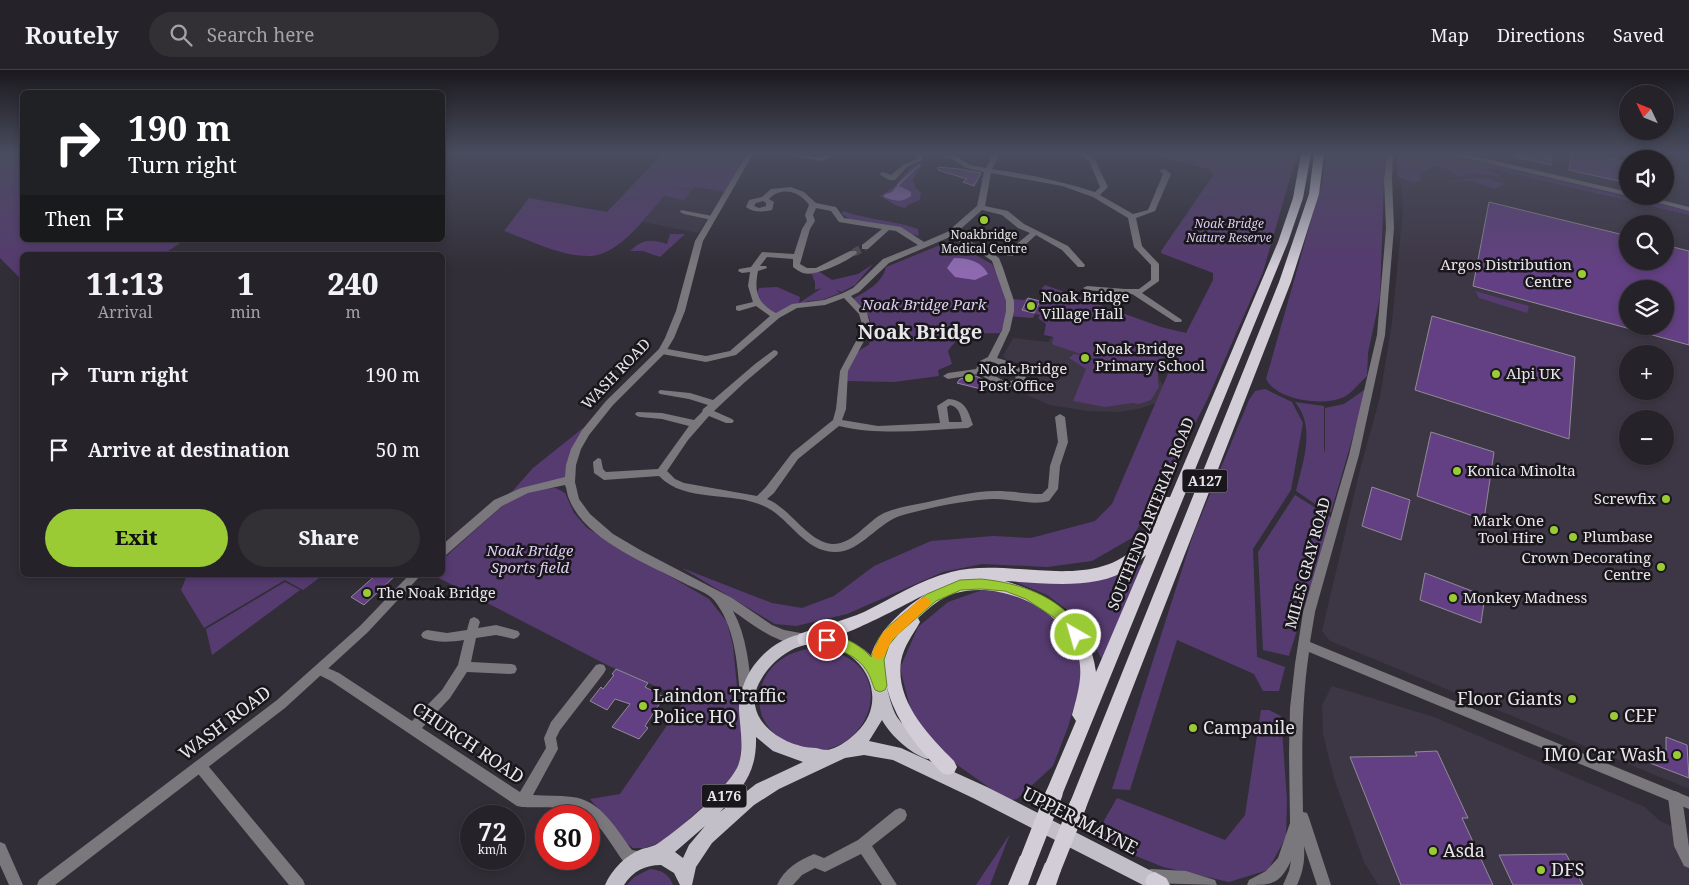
<!DOCTYPE html>
<meta charset="utf-8">
<style>
body{margin:0;font-family:"Noto Serif",serif;background:#322f35;color:#f1f3f6;height:100vh;display:flex;flex-direction:column;font-size:19px;white-space:nowrap}
*{box-sizing:border-box;margin:0}
p{font-size:16px;color:#a4a4a8}
.icon{flex:none;width:28px;height:28px;fill:none;stroke:currentColor;stroke-width:2;stroke-linecap:round;stroke-linejoin:round}
.map{position:relative;flex:1;overflow:hidden}
.details{position:absolute;left:20px;top:182px;width:425px;height:325px;display:flex;flex-direction:column;background:#262229;border-radius:8px;box-shadow:0 2px 8px #0003,0 0 0 1px #423f46}
.details>*{flex:none}
.banner{position:absolute;left:20px;top:20px;width:425px;height:152px;border-radius:8px;box-shadow:0 2px 8px #0003,0 0 0 1px #423f46;background:#202124;color:#fff;overflow:hidden}
.needle{width:32px;rotate:313deg}
.buttons{position:absolute;left:1619px;top:15px;display:grid;gap:10px}
.buttons a{display:grid;place-items:center;width:55px;height:55px;border-radius:50%;background:#262229;box-shadow:0 2px 8px #0003,0 0 0 1px #423f46;font-size:25px}
.speed{position:absolute;left:460px;top:735px;display:flex;gap:10px;font-size:25px;font-weight:700;text-align:center}
.speed>*{display:grid;place-content:center;width:65px;height:65px;border-radius:50%;background:#262229;box-shadow:0 2px 8px #0003,0 0 0 1px #423f46;line-height:1}
.speed small{font-size:12px;font-weight:400}
.speed .limit{border:8px solid #d22;background:#fff;color:#111}
.pin{position:absolute;display:grid;place-items:center;width:42px;height:42px;color:#fff;margin:-21px;border:2px solid #fff;border-radius:50%;box-shadow:0 1px 5px #0007}
.me{position:absolute;width:55px;margin:-28px;rotate:322deg;stroke-linejoin:round;filter:drop-shadow(0 0 4px #0008)}
.turn{display:flex;align-items:center;gap:18px;height:105px;padding:0 25px;font-size:22px}
.turn .icon{width:65px;height:65px;stroke-width:2.5}
.turn b{display:block;font-size:35px;line-height:42px}
.then{display:flex;align-items:center;height:48px;padding:0 25px;background:#0003;gap:10px;font-size:19px}
.eta{display:flex;justify-content:space-evenly;align-items:center;height:85px;text-align:center}
.eta b{font-size:30px;font-weight:800;line-height:35px}
.action{display:flex;gap:10px;margin-top:auto;padding:10px 25px}
.action a{flex:1;height:58px;border-radius:30px;background:#9acb34;color:#111;font-size:20px;font-weight:800;line-height:58px;text-align:center}
.action a+a{background:#322f35;color:#f1f3f6}
ul{padding:0;list-style:none}
li{display:flex;align-items:center;gap:15px;height:75px;padding:0 25px}
li div{flex:1}
li b{display:block;font-size:19px}
li em{font-style:normal}
header{display:flex;align-items:center;gap:30px;box-sizing:border-box;height:70px;padding:0 25px;background:#262229;border-bottom:1px solid #423f46}
header strong{font-size:24px}
nav{display:flex;gap:28px;margin-inline-start:auto;font-size:18px}
.search{width:350px;height:45px;background:#322f35;display:flex;align-items:center;gap:12px;box-sizing:border-box;padding:0 18px;border-radius:28px;color:#a4a4a8;font-size:19px}
.map>svg:first-child{display:block}
.built{fill:#3d3644;fill-rule:evenodd}
.green{fill:#563b70}
.water{fill:#8d6ab0}
.lines{fill:none;stroke-linecap:round;stroke-linejoin:round}
.stream{stroke:#8d6ab0;stroke-width:2}
.building{fill:#634083;stroke:#908b95;fill-rule:evenodd}
.minor-tunnel{stroke:#4d4a52;stroke-width:8;stroke-dasharray:8 4;stroke-linecap:butt}
.minor{fill:#7a787c;fill-rule:evenodd}
.tertiary{fill:#7a787c;fill-rule:evenodd}
.primary{fill:#c3bfc8;fill-rule:evenodd}
.trunk{fill:#d2cdd7;fill-rule:evenodd}
.trunk-bridge{stroke:#d2cdd7;stroke-width:17}
.route{fill:#9acb34;stroke:#648422}
.slow{fill:#f59e0b}
.poi-dot{fill:#9acb34;stroke:#19171b;stroke-width:2}
.labels{text-anchor:middle;stroke-width:5;stroke-linejoin:round;paint-order:stroke}
.far-park-label{font-size:12px;font-style:italic;fill:#dfcdf4;stroke:#19171b}
.far-poi-label{font-size:12px;fill:#e8e6eb;stroke:#19171b}
.shield{fill:#19171b;stroke:#aaa8ad;stroke-width:1}
.shield-label{font-size:14px;font-weight:bold;fill:#e8e6eb}
.poi-label{font-size:15px;fill:#e8e6eb;stroke:#19171b;text-anchor:start}
.park-label{font-size:15px;font-style:italic;fill:#dfcdf4;stroke:#19171b}
.street-label{font-size:15px;fill:#e8e6eb;stroke:#19171b}
.near-poi-label{font-size:18px;fill:#e8e6eb;stroke:#19171b;text-anchor:start}
.near-street-label{font-size:18px;fill:#e8e6eb;stroke:#19171b}
.district-label{font-size:20px;font-weight:bold;fill:#e8e6eb;stroke:#19171b}
</style>
<header>
<strong>Routely</strong>
<div class="search"><svg class="icon" aria-label="search" viewBox="0 0 24 24"><circle cx="10" cy="10" r="6"/><path d="M15 15l6 6"/></svg>Search here</div>
<nav><a>Map</a><a>Directions</a><a>Saved</a></nav>
</header>
<div class="map">
<svg width="1689" height="815" viewBox="0 0 1689 815">
<rect width="100%" height="100%" fill="#322e37"/>
<path class="built" d="M1399 84H1689V719L1330 571 1322 561 1361 396 1380 327 1392 252 1403 140ZM1628 89H1665V126H1628ZM1628 154H1665V191H1628ZM1628 219H1665V256H1628ZM1628 284H1665V321H1628ZM1628 349H1665V386H1628Z
M671 117 692 120 694 117 725 122 698 163 643 152Z
M1053 265 1179 268 1169 281 1158 301V305L1165 320 1159 332 1138 339 1119 342 1087 341 1050 335 1029 326 1027 324 1033 304 1027 296 1007 290 1003 286 1013 268 1048 272Z
M1332 616 1434 647 1645 737 1660 751 1689 764V815H1378L1364 792 1334 708 1323 664 1322 635Z"/>
<path class="green" d="M0 84H22V170H185L162 185H22V209L20 208 0 188Z
M662 84H750L725 122 694 117 692 120 671 117 691 121 684 130 664 126C647 146 618 187 588 186 560 186 530 170 504 161L529 128 607 142Z
M1150 84H1297L1263 202 1207 330 1172 399 1132 468 1092 491 1047 497 982 494 943 502 847 544 796 556 775 554 682 498 772 533 802 538 834 526 874 496 931 471 993 466 1031 468 1095 451 1112 434 1182 271 1179 276 1173 275C1162 287 1155 302 1159 317L1151 330 1139 334 1133 333 1105 337 1073 331 1086 299 1069 288 1074 284C1089 285 1105 300 1119 297L1054 275 1052 273 1054 267 1044 265 1046 254 1038 248 1040 245 1035 244 1033 248 1008 246 1000 263C978 264 962 259 948 281L952 294 938 300 939 306 894 312 847 311C848 293 852 283 869 275L870 267 866 265 872 260 869 247 853 229C866 221 882 214 886 197L950 171 992 194 1006 222 1012 223 1013 229 1024 230 1027 228 1043 232 1042 218 1045 215 1161 257 1186 263 1213 210V203L1161 183V181L1214 104 1208 99Z
M1326 84H1385L1380 227 1368 283 1367 306C1360 312 1352 323 1344 327 1323 337 1276 330 1266 309L1322 112Z
M1398 84H1443L1689 141V145L1488 98 1501 107 1470 103 1460 107 1448 100 1435 96 1418 105 1421 110 1414 113 1397 106Z
M921 94 922 95 913 109 916 118 921 123 920 130 908 135 905 138 897 136 880 126 894 117 911 97Z
M1472 108 1488 109 1505 114 1494 119 1473 111 1444 112Z
M843 141C867 150 894 150 918 159L919 166 849 149 842 144Z
M670 164H685L660 187 643 181H630C643 169 650 169 667 174Z
M873 194 855 215 842 222 836 220 840 223 822 230 808 231 777 244 757 231V223L759 218 777 217 800 227 799 233 822 218 815 220V212L812 205 829 214 805 201H818L832 210 858 204Z
M1475 221 1529 236 1527 243 1479 228Z
M1367 318 1331 442H1327L1296 421C1303 392 1316 357 1295 332L1324 336V379L1325 383V338L1344 334Z
M1265 319 1292 332 1303 353 1291 420 1253 479 1257 587 1285 597 1279 621H1263L1254 604 1177 570 1130 720 1112 719 1193 465 1249 330 1255 321Z
M583 358 567 397 565 410 509 425 533 398Z
M556 418 565 423 574 443 587 458 709 529 727 552 733 576 742 667 740 694 730 712 666 770 645 778H633L625 772 590 729 620 724 685 629 609 596 433 505H442L443 489 502 436 522 424 541 419Z
M1295 425 1332 448 1289 586 1263 580 1258 482Z
M1151 492 1102 589 1077 547 1047 525 1013 511 1077 512Z
M187 505H323L303 520 285 510 204 558 181 520Z
M285 512 300 520 212 585 206 559Z
M982 520 1017 523 1061 551 1084 602 1068 657 1053 696 1017 729 1008 731 949 689 912 645 900 598 918 557 948 532Z
M814 578C912 588 867 697 801 678 787 673 776 668 767 655 752 634 760 603 782 589 792 582 802 580 814 578Z
M1261 640H1269L1281 646 1287 730 1286 767 1268 800 1229 812 1163 797 1097 770 1105 749 1117 728 1225 770 1245 745Z
M1010 764 990 815H976Z
M650 799C661 800 669 804 673 815H627L634 807Z"/>
<path class="water" d="M898 115 911 122V126C901 133 894 131 884 127V125L892 122Z
M954 188C969 188 981 191 988 204L975 210 955 207 947 198Z"/>
<g class="lines">
<path class="stream" d="M898 115 919 95"/>
</g>
<path class="building" d="M1516 84H1552L1551 95 1516 87Z
M1571 84H1607L1606 87 1628 92V113L1569 100Z
M938 97 960 99 981 103 974 116 963 112 967 109 938 100Z
M1489 132 1628 166V191H1665V175L1689 181V275L1473 216ZM1628 219H1665V256H1628Z
M1028 228 1040 231 1034 243 1022 240Z
M1432 246 1575 287 1569 369 1415 320Z
M976 306 993 314 989 321 957 313 960 309Z
M1431 362 1494 382 1484 450 1417 426Z
M1372 417 1410 430 1401 470 1362 456Z
M1425 503 1485 526 1481 553 1420 530Z
M376 505H396L364 535 351 527Z
M616 599 648 613 645 617 664 627 645 656 648 658 639 669 612 657 630 634 615 629 607 640 590 631 601 617 603 619 614 605 612 604Z
M1666 667 1687 675 1689 708 1650 693V682L1666 688Z
M1437 681 1468 748H1462L1493 815H1401L1350 687 1417 686 1415 682Z
M1566 784 1583 815H1513L1499 785Z"/>
<g class="lines">
<path class="minor-tunnel" d="M853 183 865 177"/>
<path class="minor" d="M791 84C800 84 811 87 819 87 826 87 832 84 839 84L820 91 794 86Z
M918 84H924L921 91 907 97 895 110H889L879 104 883 102 891 105 903 95 916 89Z
M938 84 956 86 970 95 986 98 993 84H999L992 99C1027 104 1061 111 1095 122L1100 117 1089 91 1081 84H1088L1095 90 1108 117 1100 125 1133 144 1148 140 1163 104 1159 100 1165 99 1171 104 1155 141 1136 148 1142 176 1159 194V211L1142 223 1182 250 1181 252H1175L1132 224 1087 220 1083 218 1087 216 1125 219H1139L1151 210V195L1134 177 1128 148 1093 127 1062 116 991 103 985 136 1008 141 1024 154 1068 176 1085 195 1084 197H1078L1062 180 1036 165 1013 186H1007V182L1030 163 1018 158 1002 145 982 140 955 164 988 180 999 188 1003 198 1014 231V241L1010 260 997 288C1009 291 1021 295 1026 308L1020 315 1005 318 978 304 948 309 943 306 948 303 976 299 980 291 988 287 1002 260 1006 241V231L992 191 982 184 950 167 889 193 859 222 851 226 867 243 871 258 848 301 846 339 842 350 878 356 940 353 937 336 948 329C965 330 968 340 973 355L968 358C924 360 882 366 839 356L798 389 774 423 767 429C790 438 808 472 832 474 853 475 867 451 884 443 898 437 913 435 928 432 951 427 973 421 996 421 1012 421 1027 424 1042 424L1048 418 1050 396 1058 372 1055 347 1060 344 1065 347 1068 372 1060 396 1058 419 1049 431C1032 436 1010 428 992 429 966 430 928 438 903 445 877 452 861 483 834 482 804 481 790 449 766 437 732 420 686 434 659 406L604 410 594 403 593 392 598 388 601 389 603 399 606 402 658 399 689 356 662 349 640 347 637 346 635 344 637 342 662 343 694 350 702 342 703 339 708 335 689 329 660 324 658 322 660 320 690 323 713 330 755 294 774 280 777 281 778 283 777 285 745 312 714 341 732 349 734 351 732 353H726L709 346 688 370 667 401 675 409 684 413 757 426 766 417 792 383 833 350 836 339 840 301 863 258 859 244 844 228 825 235 797 238 779 248 736 285 706 292 662 284 658 281 662 278 706 286 730 281 770 246 756 236 739 241 736 240V236L753 232 748 216 750 202 742 203 738 201 739 199 751 197 762 182 794 184 802 159 807 151 805 145 809 135C800 121 781 116 769 129L774 132 772 140C762 142 754 143 746 137L749 130 762 127 771 119 791 117 804 122 816 133 836 137 844 148 901 157 924 172 947 162 977 136 984 102 966 98 952 89ZM763 131 766 133V136L759 138 754 136 756 133ZM816 138 831 141 839 152 882 159 862 175V179H868L889 160 896 161 918 175 883 189 853 218 843 223 824 230 792 234 776 243C757 233 754 222 758 201L767 198 766 196H760L767 187 793 189V197C796 199 800 202 803 203 816 207 848 191 857 183L856 181H850L816 198H807L800 194 810 159 815 151 813 145ZM993 292 1010 300 1016 308 1014 310 1006 312 984 300 986 295ZM950 335C959 337 960 344 962 352H949L947 337Z
M681 140 712 146 716 148 712 150 684 144 680 142Z
M474 547 478 549 480 552 478 558 496 555 518 561 520 564 518 567 514 569 496 565 476 568 471 592 511 594 515 595 517 599 515 603 511 604 467 602 450 628 422 658 520 722 546 678 544 668 551 652 596 595 600 594 604 595 606 599 604 603 560 660 556 668 558 679 533 725C546 726 559 725 572 727 601 730 616 759 632 780L647 783 649 788 647 793 642 795 623 791C613 777 598 751 584 743 569 735 539 738 522 737L517 736 331 611 317 604 315 600 317 596 321 595 339 603 412 651 442 620 458 595 464 570C450 572 437 573 423 568L421 565 423 562 427 560 447 563 467 560 470 549Z
M200 690 205 692 303 810 305 815H289L195 700 194 696 195 692Z
M1675 721 1680 723 1682 727 1689 777V798L1684 796 1674 776 1668 727 1670 723Z
M900 738 905 740 907 745 905 750 872 776 897 815H882L861 784 825 802 815 798 802 805 793 815H777C784 799 799 790 814 784L824 788 858 770 895 740Z
M0 772 5 774 23 815H9L0 795Z"/>
<path class="tertiary" d="M747 84H753L703 171 685 241 674 268 665 283 613 335 589 365 581 379 576 395 575 412 579 429 590 444 613 464 642 481 732 528 772 555 784 560 806 564 808 568 806 572C783 580 751 553 733 541 747 567 749 595 752 624L750 628 746 629 742 628 740 624C737 592 735 556 714 530 708 523 693 518 684 513 648 494 585 470 569 429 567 425 567 419 565 415L528 423 502 436 446 485 442 486V475L494 430 521 418 565 407 566 395 571 379 582 360 606 331 659 279 665 268 676 241 695 171Z
M1387 84H1393L1392 109 1394 158 1385 265 1359 385 1315 542 1310 572 1689 727V739L1309 582C1301 636 1302 688 1303 742L1307 743 1309 748 1331 815H1317L1304 776C1305 791 1303 802 1297 815H1283L1289 801 1291 791C1279 815 1272 815 1247 815L1249 810 1266 801 1278 788 1290 753 1289 682 1290 638 1295 594 1303 542 1349 385 1377 265 1386 158 1384 109Z
M1454 84H1466L1628 122V126L1457 86Z
M1632 126H1645L1689 137V141Z
M409 505H421L368 562 285 638 55 815H37L39 810 277 630 360 556Z
M1151 799 1186 801 1215 810 1217 815 1151 813 1146 811 1144 806 1146 801Z"/>
<path class="primary" d="M805 563C838 562 875 575 885 610 888 621 891 637 897 647 906 660 920 668 933 677L935 682 933 687 927 689C910 683 891 666 882 650L869 671 901 678 987 717 1167 809 1170 815H1143L975 729 893 690 864 685 845 688 779 719 754 735 712 773 696 797 692 815H680L674 803 661 795C645 795 633 801 624 815H605C612 799 626 785 642 779 649 777 655 776 660 772 683 756 724 722 737 698 745 682 740 658 739 641 739 602 768 570 805 563ZM805 575C817 575 828 574 839 579 873 595 885 636 856 663 850 669 839 677 831 679 827 681 820 679 816 678 792 678 759 661 755 635 752 622 762 606 770 597 779 587 791 578 805 575ZM756 667 773 681 803 692 756 714 720 742C743 718 757 702 756 667ZM705 756 689 775 683 788 675 782Z"/>
<path class="trunk" d="M1301 84H1311L1303 128 1288 172 1060 730 1054 733 1048 730 1045 724 1076 651 1072 645C1077 625 1084 606 1078 585 1064 539 1001 510 956 523 941 527 929 538 918 548L920 552C913 565 904 575 901 591 895 631 928 665 954 691L957 697 954 703 948 705 942 703C918 678 896 652 887 618L886 621 880 623 874 621C855 580 895 544 926 524 904 535 821 581 799 574L797 569 799 564C821 556 843 551 864 542 893 528 919 510 951 502 1009 486 1091 524 1138 475 1150 462 1153 442 1161 427H1170L1278 172 1293 128ZM1146 485 1096 602C1089 549 1052 525 1005 511 1045 513 1095 521 1131 498 1136 495 1141 489 1146 485Z
M1314 84H1324L1319 124 1291 212 1087 735 1084 741 1078 744 1072 741 1069 735 1279 212 1309 124Z
M1027 784 1034 786 1036 793 1028 815H1008L1020 786Z
M1052 791 1059 793 1061 800 1056 815H1036L1045 793Z
M1155 802 1166 808 1169 815H1147L1145 812 1148 805Z"/>
<path class="trunk-bridge" d="M1027 793 1054 724
M1052 800 1078 735"/>
</g>
<linearGradient id="sky" x2="0" y2="1"><stop stop-color="#1c191e"/><stop offset="0.42" stop-color="#494c5e"/><stop offset="1" stop-color="#494c5e" stop-opacity="0"/></linearGradient>
<rect width="1689" height="198" fill="url(#sky)"/>
<path class="route" d="M981 509C1010 512 1041 520 1064 540 1070 546 1075 555 1081 561L1083 565 1081 569 1076 571 1071 569 1055 548 1026 529 1005 521 981 519 961 520 936 531 898 564 889 575 884 590 887 616 885 620 880 622 875 620C872 614 871 607 867 601 857 585 840 580 823 574L821 570 823 566C838 561 861 576 871 587L879 568 889 556 927 524 960 510Z"/>
<path class="slow" d="M925 527 929 529 931 532 929 536 892 570 883 588 879 589 874 588 872 583 883 562 920 529Z"/>
<g class="poi-dot">
<circle cx="984" cy="150" r="5"/>
<circle cx="1582" cy="204" r="5"/>
<circle cx="1031" cy="236" r="5"/>
<circle cx="1085" cy="288" r="5"/>
<circle cx="1496" cy="304" r="5"/>
<circle cx="969" cy="308" r="5"/>
<circle cx="1457" cy="401" r="5"/>
<circle cx="1666" cy="429" r="5"/>
<circle cx="1554" cy="460" r="5"/>
<circle cx="1573" cy="467" r="5"/>
<circle cx="1661" cy="497" r="5"/>
<circle cx="367" cy="523" r="5"/>
<circle cx="1453" cy="528" r="5"/>
<circle cx="1572" cy="629" r="5"/>
<circle cx="643" cy="636" r="5"/>
<circle cx="1614" cy="646" r="5"/>
<circle cx="1193" cy="658" r="5"/>
<circle cx="1677" cy="685" r="5"/>
<circle cx="1433" cy="781" r="5"/>
<circle cx="1541" cy="800" r="5"/>
</g>
<g class="labels">
<g class="far-park-label">
<text x="1229" y="158">Noak Bridge<tspan x="1229" dy="14">Nature Reserve</tspan></text>
</g>
<g class="far-poi-label">
<text x="984" y="169">Noakbridge<tspan x="984" dy="14">Medical Centre</tspan></text>
</g>
<g class="shield">
<rect x="1182.5" y="399.5" width="45" height="23" rx="4"/>
<rect x="701.5" y="714.5" width="45" height="23" rx="4"/>
</g>
<g class="shield-label">
<text x="1205" y="416">A127</text>
<text x="724" y="731">A176</text>
</g>
<g class="poi-label">
<text x="1572" y="200" text-anchor="end">Argos Distribution<tspan x="1572" dy="17">Centre</tspan></text>
<text x="1041" y="232">Noak Bridge<tspan x="1041" dy="17">Village Hall</tspan></text>
<text x="1095" y="284">Noak Bridge<tspan x="1095" dy="17">Primary School</tspan></text>
<text x="979" y="304">Noak Bridge<tspan x="979" dy="17">Post Office</tspan></text>
<text x="1506" y="309">Alpi UK</text>
<text x="1467" y="406">Konica Minolta</text>
<text x="1656" y="434" text-anchor="end">Screwfix</text>
<text x="1544" y="456" text-anchor="end">Mark One<tspan x="1544" dy="17">Tool Hire</tspan></text>
<text x="1583" y="472">Plumbase</text>
<text x="1651" y="493" text-anchor="end">Crown Decorating<tspan x="1651" dy="17">Centre</tspan></text>
<text x="377" y="528">The Noak Bridge</text>
<text x="1463" y="533">Monkey Madness</text>
</g>
<g class="park-label">
<text x="924" y="240">Noak Bridge Park</text>
<text x="530" y="486">Noak Bridge<tspan x="530" dy="17">Sports field</tspan></text>
</g>
<g class="street-label">
<text transform="translate(616 304) rotate(-46)" y="5">WASH ROAD</text>
<text transform="translate(1151 444) rotate(-68)" y="5">SOUTHEND ARTERIAL ROAD</text>
<text transform="translate(1308 493) rotate(-75)" y="5">MILES GRAY ROAD</text>
</g>
<g class="near-poi-label">
<text x="653" y="632">Laindon Traffic<tspan x="653" dy="21">Police HQ</tspan></text>
<text x="1562" y="635" text-anchor="end">Floor Giants</text>
<text x="1624" y="652">CEF</text>
<text x="1203" y="664">Campanile</text>
<text x="1667" y="691" text-anchor="end">IMO Car Wash</text>
<text x="1443" y="787">Asda</text>
<text x="1551" y="806">DFS</text>
</g>
<g class="near-street-label">
<text transform="translate(225 653) rotate(-37)" y="6">WASH ROAD</text>
<text transform="translate(468 673) rotate(34)" y="6">CHURCH ROAD</text>
<text transform="translate(1080 751) rotate(27)" y="6">UPPER MAYNE</text>
</g>
<g class="district-label">
<text x="920" y="269">Noak Bridge</text>
</g>
</g>
</svg>
<div class="buttons">
<a><svg class="needle" viewBox="-14 -14 28 28"><path d="M0-13l5 13h-10z" fill="#e53935"/><path d="M0 13l5-13h-10z" fill="#a4a4a8"/></svg></a>
<a><svg class="icon" aria-label="sound" viewBox="0 0 24 24"><path d="M4 9h4l5-4v14l-5-4H4zM17 9q2 3 0 6"/></svg></a>
<a><svg class="icon" aria-label="search" viewBox="0 0 24 24"><circle cx="10" cy="10" r="6"/><path d="M15 15l6 6"/></svg></a>
<a><svg class="icon" aria-label="layers" viewBox="0 0 24 24"><path d="M12 4l9 5-9 5-9-5zM3 14l9 5 9-5"/></svg></a>
<a>+</a>
<a>−</a>
</div>
<div class="speed"><div>72<small>km/h</small></div><div class="limit">80</div></div>
<div class="pin" style="left:827px;top:570px;background:#d93025"><svg class="icon" aria-label="arrive" viewBox="0 0 24 24"><path d="M6 21V4h12l-3 4 3 4H6"/></svg></div>
<svg class="me" style="left:1076px;top:565px" viewBox="-20 -20 40 40"><circle r="17" fill="#9acb34" stroke="#fff" stroke-width="3"/><path d="M0-11L8 9 0 5-8 9z" fill="#fff"/></svg>
<div class="banner">
<div class="turn"><svg class="icon" aria-label="right" viewBox="0 0 24 24"><path d="M7 20v-9h11M14 6l5 5-5 5"/></svg><div><b>190 m</b>Turn right</div></div>
<div class="then">Then<svg class="icon" aria-label="arrive" viewBox="0 0 24 24"><path d="M6 21V4h12l-3 4 3 4H6"/></svg></div>
</div>
<section class="details">
<div class="eta">
<div><b>11:13</b><p>Arrival</p></div>
<div><b>1</b><p>min</p></div>
<div><b>240</b><p>m</p></div>
</div>
<ul>
<li><svg class="icon" aria-label="right" viewBox="0 0 24 24"><path d="M7 20v-9h11M14 6l5 5-5 5"/></svg><div><b>Turn right</b></div><em>190 m</em></li>
<li><svg class="icon" aria-label="arrive" viewBox="0 0 24 24"><path d="M6 21V4h12l-3 4 3 4H6"/></svg><div><b>Arrive at destination</b></div><em>50 m</em></li>
</ul>
<div class="action"><a>Exit</a><a>Share</a></div>
</section>
</div>
